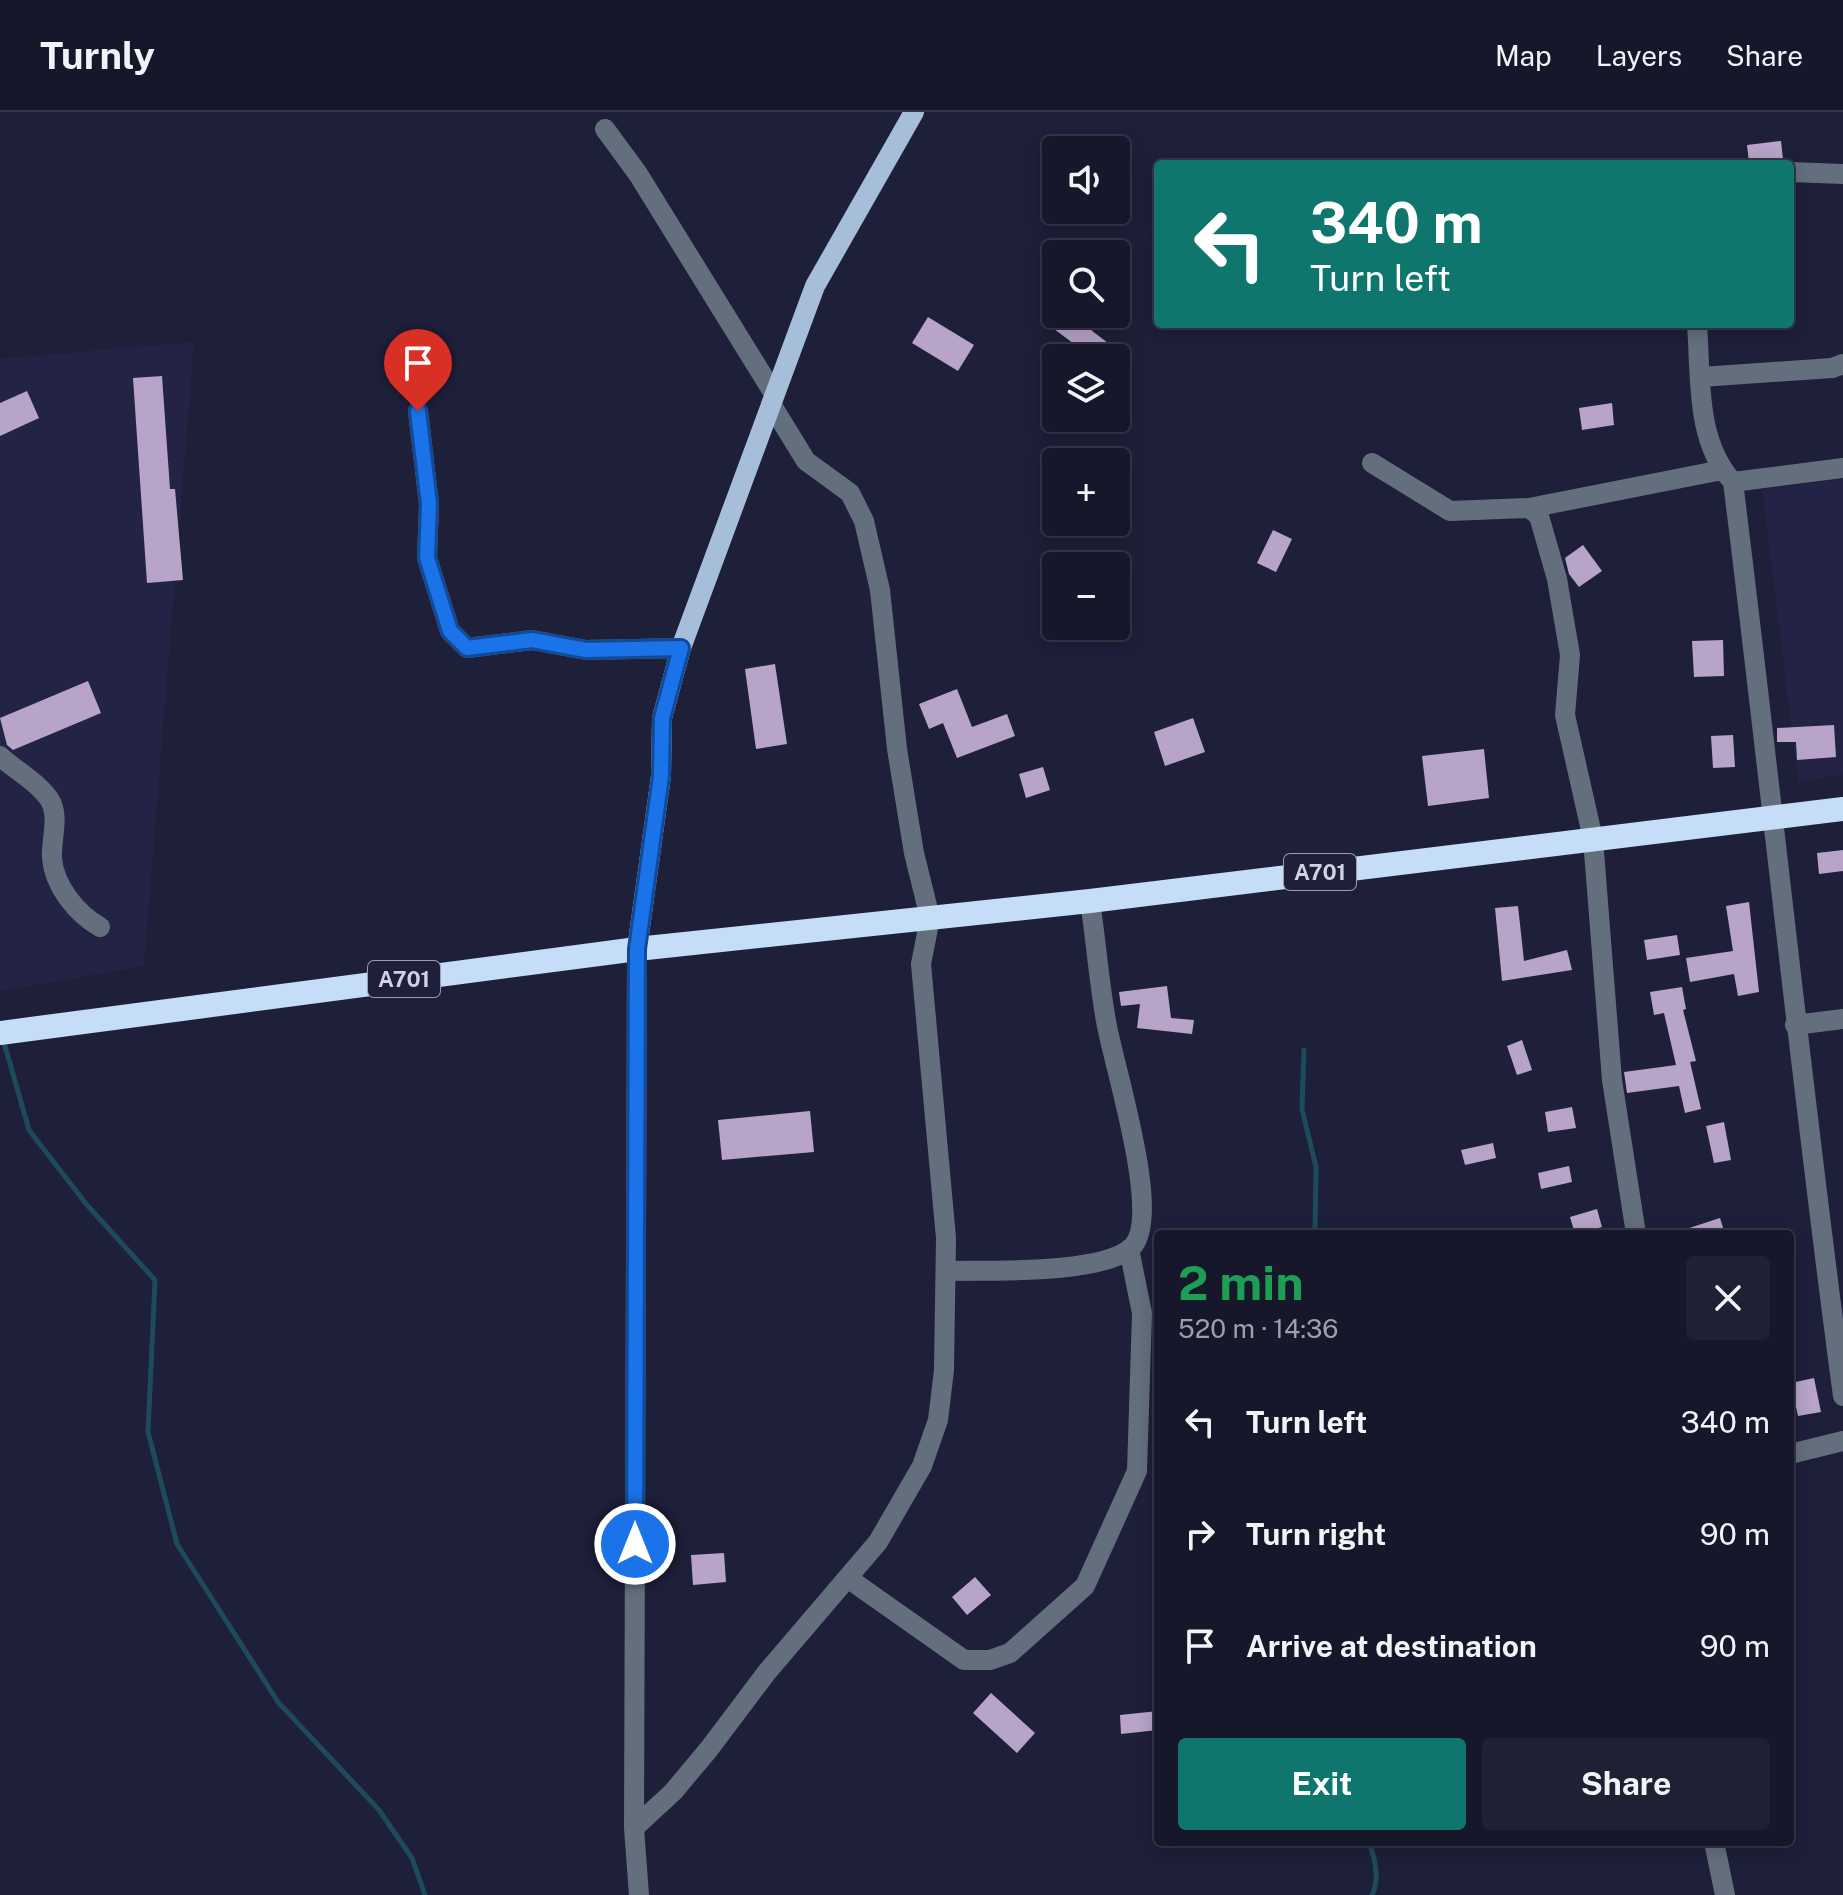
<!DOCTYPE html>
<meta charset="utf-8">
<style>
body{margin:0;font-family:"Public Sans",sans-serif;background:#1f2033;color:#f1f3f6;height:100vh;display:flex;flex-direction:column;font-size:30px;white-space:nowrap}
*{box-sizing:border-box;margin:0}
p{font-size:26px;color:#9e9fa9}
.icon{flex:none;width:44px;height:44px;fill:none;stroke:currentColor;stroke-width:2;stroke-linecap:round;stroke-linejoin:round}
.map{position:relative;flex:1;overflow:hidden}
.panel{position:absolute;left:1154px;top:1118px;width:640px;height:616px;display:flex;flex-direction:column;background:#16172b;border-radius:8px;box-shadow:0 4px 20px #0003,0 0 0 2px #353647}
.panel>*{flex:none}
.banner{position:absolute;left:1154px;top:48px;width:640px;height:168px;border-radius:8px;box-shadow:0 4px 20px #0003,0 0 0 2px #353647;background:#0f766e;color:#fff;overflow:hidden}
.fabs{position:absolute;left:1042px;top:24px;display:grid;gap:16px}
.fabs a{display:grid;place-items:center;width:88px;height:88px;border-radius:8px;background:#16172b;box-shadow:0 4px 20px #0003,0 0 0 2px #353647;font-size:40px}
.pin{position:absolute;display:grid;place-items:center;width:68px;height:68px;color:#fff;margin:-82px -34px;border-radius:50% 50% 50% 0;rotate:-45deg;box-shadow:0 0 8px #0007}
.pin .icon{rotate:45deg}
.me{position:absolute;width:88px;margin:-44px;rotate:0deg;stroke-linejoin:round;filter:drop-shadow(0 0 6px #0008)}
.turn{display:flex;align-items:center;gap:28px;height:168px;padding:0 24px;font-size:36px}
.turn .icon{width:104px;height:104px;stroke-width:2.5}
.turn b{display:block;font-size:56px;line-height:68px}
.round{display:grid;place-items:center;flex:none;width:84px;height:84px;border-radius:8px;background:#1f2033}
.headline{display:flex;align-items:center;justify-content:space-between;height:136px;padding:0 24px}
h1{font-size:48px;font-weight:700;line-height:60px;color:#1e9e55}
.cta{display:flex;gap:16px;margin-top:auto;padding:16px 24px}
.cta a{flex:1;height:92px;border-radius:8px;background:#0f766e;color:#fff;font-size:32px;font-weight:700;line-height:92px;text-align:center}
.cta a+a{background:#1f2033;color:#f1f3f6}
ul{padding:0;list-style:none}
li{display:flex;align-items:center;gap:24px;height:112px;padding:0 24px}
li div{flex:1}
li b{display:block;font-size:30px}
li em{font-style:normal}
header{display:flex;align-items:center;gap:48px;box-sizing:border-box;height:112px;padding:0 40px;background:#16172b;border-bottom:2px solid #353647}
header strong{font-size:38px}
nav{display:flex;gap:44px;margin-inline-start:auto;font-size:28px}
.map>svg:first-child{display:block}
.built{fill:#232445}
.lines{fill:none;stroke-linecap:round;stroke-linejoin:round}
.stream{stroke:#1d4b5b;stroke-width:5}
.building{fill:#b8a4c9}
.minor{stroke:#646f7d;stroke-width:20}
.major{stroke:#a6beda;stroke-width:20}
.highway{stroke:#c6ddf8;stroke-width:24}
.route-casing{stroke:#114b97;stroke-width:20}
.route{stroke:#1a73e8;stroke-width:14}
.labels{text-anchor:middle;stroke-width:8;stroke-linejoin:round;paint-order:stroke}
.shield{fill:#1e1f39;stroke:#9b9cb0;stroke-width:2}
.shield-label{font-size:22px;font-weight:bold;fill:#d0d1e3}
</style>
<header>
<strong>Turnly</strong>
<nav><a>Map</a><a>Layers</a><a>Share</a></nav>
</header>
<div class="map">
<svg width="1843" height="1783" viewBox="0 0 1843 1783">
<rect width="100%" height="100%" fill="#1e1f39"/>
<path class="built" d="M194 230 144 854 0 879V247Z
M1843 367V663L1798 669 1762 377Z"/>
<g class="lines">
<path class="stream" d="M3 927 29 1018 87 1093 155 1168 148 1320 177 1432 278 1590 379 1698 412 1746 425 1783
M1304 938 1302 997 1316 1055 1315 1122
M1369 1730C1375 1746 1380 1767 1372 1783"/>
</g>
<path class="building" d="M1781 29 1783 47 1749 51 1747 33Z
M1053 202H1070L1108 231 1093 246 1046 211Z
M928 205 974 233 958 259 912 231Z
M162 264 170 377H175L183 468 147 471 133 266Z
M27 279 39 306 0 324V291Z
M1612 291 1614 313 1582 318 1579 296Z
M1273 418 1292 427 1276 460 1257 451Z
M1583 433 1602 459 1579 475 1569 462 1565 446Z
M1723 528 1724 564 1694 565 1692 529Z
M775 552 787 632 756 637 745 557Z
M88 569 101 601 13 638 7 633 0 606Z
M957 577 972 615 1007 602 1015 624 957 646 943 611 929 617 919 592Z
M1193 606 1205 640 1165 654 1154 620Z
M1834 613 1836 645 1797 648 1796 630H1777V616Z
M1733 623 1735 655 1713 656 1711 624Z
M1484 637 1489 686 1428 694 1422 644Z
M1043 655 1050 678 1026 686 1019 662Z
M1843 738V759L1819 762 1817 741Z
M1749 790 1759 880 1738 884 1734 862 1690 870 1686 846 1733 839 1726 794Z
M1518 794 1524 849 1567 838 1572 858 1502 869 1495 796Z
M1677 823 1680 843 1647 848 1644 828Z
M1167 874 1171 906 1194 908 1192 922 1137 916 1140 892 1121 894 1119 880Z
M1682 875 1686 897 1683 898 1696 949 1690 950 1701 997 1685 1001 1679 974 1627 981 1624 960 1676 953 1664 901 1654 903 1650 880Z
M1522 928 1532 958 1517 963 1507 934Z
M1572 995 1576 1016 1548 1020 1545 1000Z
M810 999 814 1040 722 1048 718 1008Z
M1724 1010 1731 1048 1714 1051 1706 1014Z
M1493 1031 1496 1046 1465 1053 1461 1038Z
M1569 1054 1572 1070 1541 1077 1538 1061Z
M1597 1097 1602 1115 1575 1122 1570 1105Z
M1720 1106 1725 1122H1681L1680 1119Z
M1814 1266 1821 1300 1798 1304 1791 1271Z
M724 1441 726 1470 693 1473 691 1443Z
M975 1465 991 1483 967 1503 952 1485Z
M991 1581 1035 1621 1017 1641 973 1601Z
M1158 1599V1618L1121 1622 1120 1603Z"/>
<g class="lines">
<path class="minor" d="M605 17 638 62 774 282
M1790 60 1843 62
M1697 212C1701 264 1695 329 1733 370 1771 675 1802 980 1843 1284
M1701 265 1832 256 1843 252
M418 299 429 392 427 446 450 519 467 536 532 528 586 538 681 536
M1372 351 1450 399 1529 396 1539 404 1557 467 1570 543 1565 603 1593 727 1612 968 1636 1122
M1733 370 1843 356
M1529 396 1722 358
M0 644C15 658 41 672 51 690 59 707 51 728 52 746 54 774 77 802 100 815
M637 837 634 1716 639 1783
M1795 913 1843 907
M947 1159C988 1158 1102 1163 1132 1135 1163 1105 1113 952 1106 909 1099 870 1096 829 1090 789
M1790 1342 1843 1329
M849 1467 964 1548H990L1010 1541 1085 1474 1137 1359 1142 1201 1129 1137
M634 1716 673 1680 709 1637 767 1560 878 1430 922 1354 938 1308 944 1258 946 1126 921 852 930 806 914 741 897 637 880 478 864 409 850 381 806 349 771 292
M1714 1730 1725 1783"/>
<path class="major" d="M637 837 661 664 662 606 681 536 815 174 914 0"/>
<path class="highway" d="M0 921 637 837 1090 789 1843 697"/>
</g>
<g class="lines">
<g class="route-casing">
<path id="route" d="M418 299 429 392 427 446 450 519 467 536 532 528 586 538 681 536 662 606 661 664 637 837 635 1432"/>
</g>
<use href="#route" class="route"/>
</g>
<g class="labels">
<g class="shield">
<rect x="1284" y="742" width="72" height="36" rx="6"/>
<rect x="368" y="849" width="72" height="36" rx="6"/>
</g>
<g class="shield-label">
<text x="1320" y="768">A701</text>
<text x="404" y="875">A701</text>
</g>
</g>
</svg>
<div class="fabs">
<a><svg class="icon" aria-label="sound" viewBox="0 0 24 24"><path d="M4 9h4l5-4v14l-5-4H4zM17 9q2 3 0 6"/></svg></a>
<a><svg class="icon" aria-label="search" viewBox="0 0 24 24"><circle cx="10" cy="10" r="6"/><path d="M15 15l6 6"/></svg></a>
<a><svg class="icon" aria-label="layers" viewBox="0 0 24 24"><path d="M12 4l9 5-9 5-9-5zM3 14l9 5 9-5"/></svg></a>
<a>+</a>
<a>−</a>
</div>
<div class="pin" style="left:418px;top:299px;background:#d93025"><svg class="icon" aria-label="arrive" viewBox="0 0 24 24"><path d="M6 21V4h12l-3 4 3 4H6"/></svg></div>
<svg class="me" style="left:635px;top:1432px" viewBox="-20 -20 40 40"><circle r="17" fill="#1a73e8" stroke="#fff" stroke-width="3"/><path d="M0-11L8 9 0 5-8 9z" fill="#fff"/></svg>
<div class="banner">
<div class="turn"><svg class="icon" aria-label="left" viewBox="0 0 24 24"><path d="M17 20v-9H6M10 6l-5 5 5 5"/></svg><div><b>340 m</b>Turn left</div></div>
</div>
<section class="panel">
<div class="headline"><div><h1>2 min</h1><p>520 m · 14:36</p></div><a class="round"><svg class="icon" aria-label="close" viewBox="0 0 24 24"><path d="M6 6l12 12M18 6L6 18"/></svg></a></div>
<ul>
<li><svg class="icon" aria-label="left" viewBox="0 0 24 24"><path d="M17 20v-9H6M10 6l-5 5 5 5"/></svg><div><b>Turn left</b></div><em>340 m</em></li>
<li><svg class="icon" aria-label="right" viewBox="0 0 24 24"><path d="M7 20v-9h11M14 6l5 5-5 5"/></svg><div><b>Turn right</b></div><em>90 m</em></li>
<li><svg class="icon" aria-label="arrive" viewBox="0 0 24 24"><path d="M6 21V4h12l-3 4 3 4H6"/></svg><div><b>Arrive at destination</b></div><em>90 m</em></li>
</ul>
<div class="cta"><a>Exit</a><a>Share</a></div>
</section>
</div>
